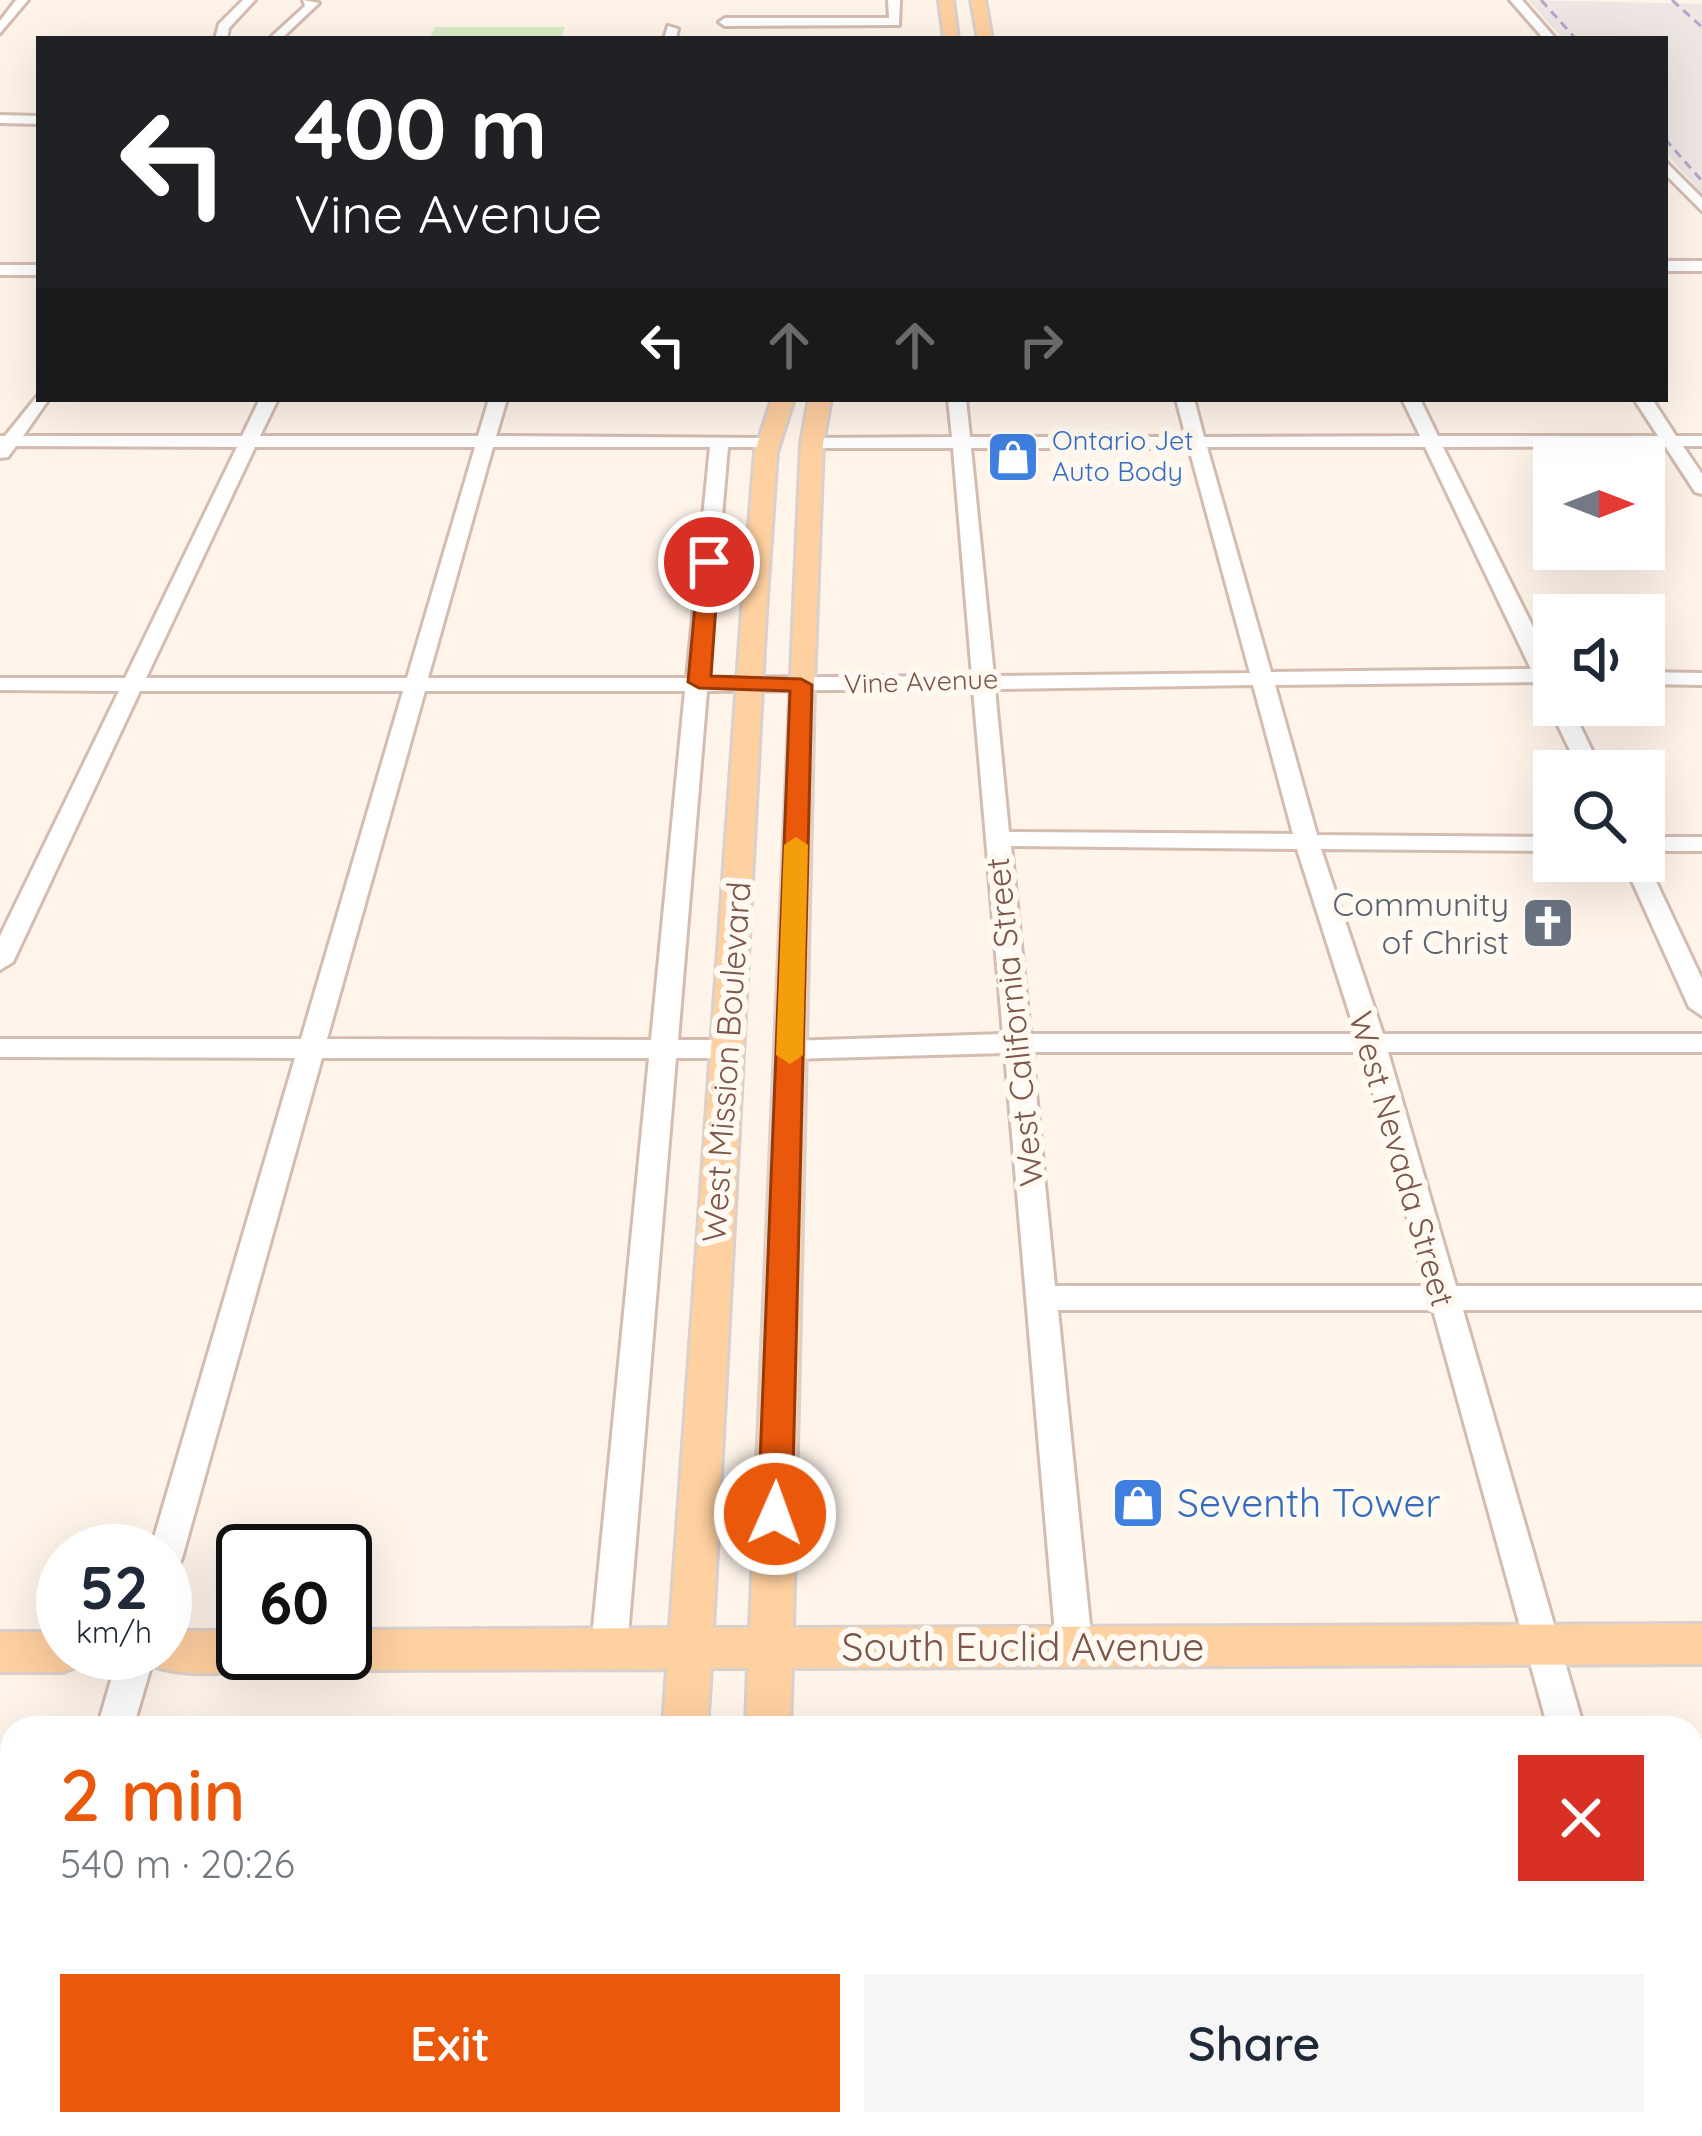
<!DOCTYPE html>
<meta charset="utf-8">
<style>
body{margin:0;font-family:Quicksand,sans-serif;background:#f6f6f7;color:#1f2937;height:100vh;display:flex;flex-direction:column;font-size:45px;white-space:nowrap}
*{box-sizing:border-box;margin:0}
p{font-size:39px;color:#747a83}
.icon{flex:none;width:66px;height:66px;fill:none;stroke:currentColor;stroke-width:2;stroke-linecap:round;stroke-linejoin:round}
.map{position:relative;flex:1;overflow:hidden}
.details{position:absolute;left:0px;top:1716px;width:1704px;height:420px;display:flex;flex-direction:column;background:#fff;border-radius:36px 36px 0 0;box-shadow:0 12px 48px #0002}
.details>*{flex:none}
.guide{position:absolute;left:36px;top:36px;width:1632px;height:366px;border-radius:0px;box-shadow:0 12px 48px #0002;background:#202124;color:#fff;overflow:hidden}
.needle{width:78px;rotate:90deg}
.tools{position:absolute;left:1533px;top:438px;display:grid;gap:24px}
.tools a{display:grid;place-items:center;width:132px;height:132px;border-radius:0px;background:#fff;box-shadow:0 12px 48px #0002;font-size:60px}
.speed{position:absolute;left:36px;top:1524px;display:flex;gap:24px;font-size:60px;font-weight:700;text-align:center}
.speed>*{display:grid;place-content:center;width:156px;height:156px;border-radius:50%;background:#fff;box-shadow:0 12px 48px #0002;line-height:1}
.speed small{font-size:30px;font-weight:400}
.speed .limit{border:6px solid #111;border-radius:18px;background:#fff;color:#111}
.pin{position:absolute;display:grid;place-items:center;width:102px;height:102px;color:#fff;margin:-51px;border:6px solid #fff;border-radius:50%;box-shadow:0 3px 12px #0007}
.me{position:absolute;width:132px;margin:-66px;rotate:2deg;stroke-linejoin:round;filter:drop-shadow(0 0 9px #0008)}
.turn{display:flex;align-items:center;gap:42px;height:252px;padding:0 60px;font-size:54px}
.turn .icon{width:156px;height:156px;stroke-width:2.5}
.turn b{display:block;font-size:84px;line-height:102px}
.lanes{display:flex;align-items:center;height:114px;padding:0 60px;background:#0003;justify-content:center;gap:60px;direction:ltr}
.lanes .off{opacity:.35}
.round{display:grid;place-items:center;flex:none;width:126px;height:126px;border-radius:0px;background:#f6f6f7}
.overview{display:flex;align-items:center;justify-content:space-between;height:204px;padding:0 60px}
h1{font-size:72px;font-weight:600;line-height:90px;color:#ea580c}
.primary-button{display:flex;gap:24px;margin-top:auto;padding:24px 60px}
.primary-button a{flex:1;height:138px;border-radius:0px;background:#ea580c;color:#fff;font-size:48px;font-weight:600;line-height:138px;text-align:center}
.primary-button a+a{background:#f6f6f7;color:#1f2937}
.map>svg:first-child{display:block}
.commercial{fill:#ffe4de}
.industrial{fill:#efe7e3}
.green{fill:#dbeec6}
.lines{fill:none;stroke-linecap:round;stroke-linejoin:round}
.minor-casing{stroke:#d5bcb1;stroke-width:6}
.major-casing{stroke:#dad0cc;stroke-width:6}
.minor{fill:#fff;fill-rule:evenodd}
.major{fill:#ffd0a0;fill-rule:evenodd}
.rail{stroke:#b5a6cb;stroke-width:3;stroke-dasharray:9 6;stroke-linecap:butt}
.route{fill:#ea580c;stroke:#983908;stroke-width:3}
.slow{fill:#f59e0b}
.labels{text-anchor:middle;stroke-width:12;stroke-linejoin:round;paint-order:stroke}
.far-shop-label{font-size:27px;fill:#366cbe;stroke:#fff9f2;text-anchor:start}
.far-street-label{font-size:27px;fill:#7c564a;stroke:#fff9f2}
.worship-label{font-size:33px;fill:#5b616d;stroke:#fff9f2;text-anchor:end}
.street-label{font-size:33px;fill:#7c564a;stroke:#fff9f2}
.near-shop-label{font-size:39px;fill:#366cbe;stroke:#fff9f2;text-anchor:start}
.near-street-label{font-size:39px;fill:#7c564a;stroke:#fff9f2}
</style>
<div class="map">
<svg width="1702" height="2136" viewBox="0 0 1702 2136">
<rect width="100%" height="100%" fill="#fef4ea"/>
<path class="commercial" d="M1167 2124H1418L1420 2136H1169Z"/>
<path class="industrial" d="M1528 0 1702 4V194L1665 152V39H1563Z"/>
<path class="green" d="M435 27H565L561 39H429Z"/>
<g class="lines">
<g class="minor-casing">
<path id="minor" d="M16 0H28L0 33V21Z
M243 0H255L229 28 227 39H215L219 24Z
M303 0 319 3 281 39H269L305 6Z
M888 0H900L899 25 725 26 719 22 725 18H889Z
M1510 0H1522L1556 39H1544Z
M668 26 678 29 676 39H664Z
M0 115 39 116V124L0 123Z
M1665 161 1702 198V211L1665 174Z
M1665 261H1702V271H1665Z
M0 265H39V275H0Z
M39 394V399H49L23 436H242L260 399H278L260 436H478L489 399H507L496 436 775 438 778 442 769 447H728L708 678 972 676 953 448H812L803 443 812 438 952 437 948 399H966L970 437H1186L1176 399H1194L1204 437 1420 436 1402 399H1420L1438 436H1658L1634 399H1652L1676 436H1702V446H1683L1702 474V494L1695 492 1665 446 1443 447 1554 669V705H1570L1602 771H1580L1548 705 1551 701 1537 682 1275 685 1317 835 1554 837V851L1321 849 1383 1034H1702V1052H1388L1456 1286H1702V1310H1463L1584 1728H1548L1433 1310H1058L1092 1645 1087 1657 1074 1661 1061 1657 1056 1645 1005 1053 790 1059 777 1050 790 1041 1003 1034 973 689 707 691 678 1040H729L742 1049 729 1058H676L627 1648 622 1660 609 1664 596 1660 591 1648 649 1058H322L182 1558 177 1569 165 1573V1551H150L295 1058 0 1057V1039H301L403 691H140L13 962 0 970V936L119 691 0 690V678H125L237 447 16 446 8 457 0 458V436H5ZM255 447H475L407 678H146ZM493 447H710L687 678H428ZM1207 447H1425L1531 669 1271 672ZM971 448H1189L1250 673 994 676ZM1253 685 1293 834 1009 832 995 689ZM425 691H685L651 1040 327 1039ZM1011 846 1297 849 1356 1034H1030ZM1032 1052H1362L1426 1286H1055Z
M1644 672 1702 673V685L1644 684Z
M1644 837H1702V851H1644Z
M1644 856 1702 979V1016L1689 1007 1623 861H1644Z
M119 1653H155L133 1728H97Z
M12 2071V2124H24L21 2136H0V2076Z
M1692 2109 1702 2136H1661L1657 2124H1692Z
M539 2124H581L580 2136H538Z
M1100 2124H1142L1143 2136H1101Z"/>
</g>
<g class="major-casing">
<path id="major" d="M939 0H953L958 39H944Z
M971 0H985L992 39H978Z
M772 399H794L777 452 766 612 713 1628H750L801 443 809 399H831L823 443 814 685 793 1628 1702 1624V1664L792 1668 790 1728H746L748 1668H711L707 1728H663L667 1669 345 1670 330 1664 325 1653H345V1630L670 1628 742 612 755 452Z
M165 1631H243V1653H264L258 1665C229 1676 179 1676 150 1665L144 1653H165Z
M0 1632H63V1653H84L78 1666 63 1672H0Z
M0 1752H12V1796H0Z
M1692 1752H1702V1796H1692Z
M635 2124H687V2136H635Z
M732 2124H784L783 2136H731Z"/>
</g>
<use href="#minor" class="minor"/>
<use href="#major" class="major"/>
<path class="rail" d="M1541 0 1576 39
M1672 0 1702 27
M1665 139 1702 181"/>
</g>
<path class="route" d="M709 556 719 562 711 676 801 679 812 685 792 1514 787 1525 775 1529 763 1525 758 1514 790 691 699 688 688 682 699 562Z"/>
<path class="slow" d="M796 837 808 845 803 1055 790 1064 776 1055 784 845Z"/>
<defs>
<g id="shop-square" transform="scale(2.7)"><rect x="-9" y="-9" width="18" height="18" rx="4" fill="#3f7fe0" stroke="#fff9f2"/><path d="M-5-2.5h2.3a2.7 3.5 0 0 1 5.4 0H5L5.5 6h-11ZM-1.5-2.5h3a1.5 2.3 0 0 0-3 0Z" fill="#fff"/></g>
<g id="church-square" transform="scale(2.7)"><rect x="-9" y="-9" width="18" height="18" rx="4" fill="#6b7280" stroke="#fff9f2"/><path d="M-1.2-6h2.4v3.5h3.3v2.4h-3.3V6h-2.4V-.1h-3.3v-2.4h3.3Z" fill="#fff"/></g>
</defs>
<g fill-rule="evenodd">
<use href="#shop-square" x="1013" y="457"/>
<use href="#church-square" x="1548" y="923"/>
<use href="#shop-square" x="1138" y="1503"/>
</g>
<g class="labels">
<g class="far-shop-label">
<text x="1052" y="450">Ontario Jet<tspan x="1052" dy="31">Auto Body</tspan></text>
</g>
<g class="far-street-label">
<text transform="translate(921 682) rotate(-2)" y="9">Vine Avenue</text>
</g>
<g class="worship-label">
<text x="1509" y="916">Community<tspan x="1509" dy="38">of Christ</tspan></text>
</g>
<g class="street-label">
<text transform="translate(1014 1022) rotate(-96)" y="12">West California Street</text>
<text transform="translate(726 1062) rotate(-86)" y="12">West Mission Boulevard</text>
<text transform="translate(1402 1159) rotate(74)" y="12">West Nevada Street</text>
</g>
<g class="near-shop-label">
<text x="1177" y="1517">Seventh Tower</text>
</g>
<g class="near-street-label">
<text x="1023" y="1661">South Euclid Avenue</text>
</g>
</g>
</svg>
<div class="tools">
<a><svg class="needle" viewBox="-14 -14 28 28"><path d="M0-13l5 13h-10z" fill="#e53935"/><path d="M0 13l5-13h-10z" fill="#747a83"/></svg></a>
<a><svg class="icon" aria-label="sound" viewBox="0 0 24 24"><path d="M4 9h4l5-4v14l-5-4H4zM17 9q2 3 0 6"/></svg></a>
<a><svg class="icon" aria-label="search" viewBox="0 0 24 24"><circle cx="10" cy="10" r="6"/><path d="M15 15l6 6"/></svg></a>
</div>
<div class="speed"><div>52<small>km/h</small></div><div class="limit">60</div></div>
<div class="pin" style="left:709px;top:562px;background:#d93025"><svg class="icon" aria-label="arrive" viewBox="0 0 24 24"><path d="M6 21V4h12l-3 4 3 4H6"/></svg></div>
<svg class="me" style="left:775px;top:1514px" viewBox="-20 -20 40 40"><circle r="17" fill="#ea580c" stroke="#fff" stroke-width="3"/><path d="M0-11L8 9 0 5-8 9z" fill="#fff"/></svg>
<div class="guide">
<div class="turn"><svg class="icon" aria-label="left" viewBox="0 0 24 24"><path d="M17 20v-9H6M10 6l-5 5 5 5"/></svg><div><b>400 m</b>Vine Avenue</div></div>
<div class="lanes"><svg class="icon" aria-label="left" viewBox="0 0 24 24"><path d="M17 20v-9H6M10 6l-5 5 5 5"/></svg><svg class="icon off" aria-label="ahead" viewBox="0 0 24 24"><path d="M12 20V5M6 11l6-6 6 6"/></svg><svg class="icon off" aria-label="ahead" viewBox="0 0 24 24"><path d="M12 20V5M6 11l6-6 6 6"/></svg><svg class="icon off" aria-label="right" viewBox="0 0 24 24"><path d="M7 20v-9h11M14 6l5 5-5 5"/></svg></div>
</div>
<section class="details">
<div class="overview"><div><h1>2 min</h1><p>540 m · 20:26</p></div><a class="round" style="background:#d93025;color:#fff"><svg class="icon" aria-label="close" viewBox="0 0 24 24"><path d="M6 6l12 12M18 6L6 18"/></svg></a></div>
<div class="primary-button"><a>Exit</a><a>Share</a></div>
</section>
</div>
